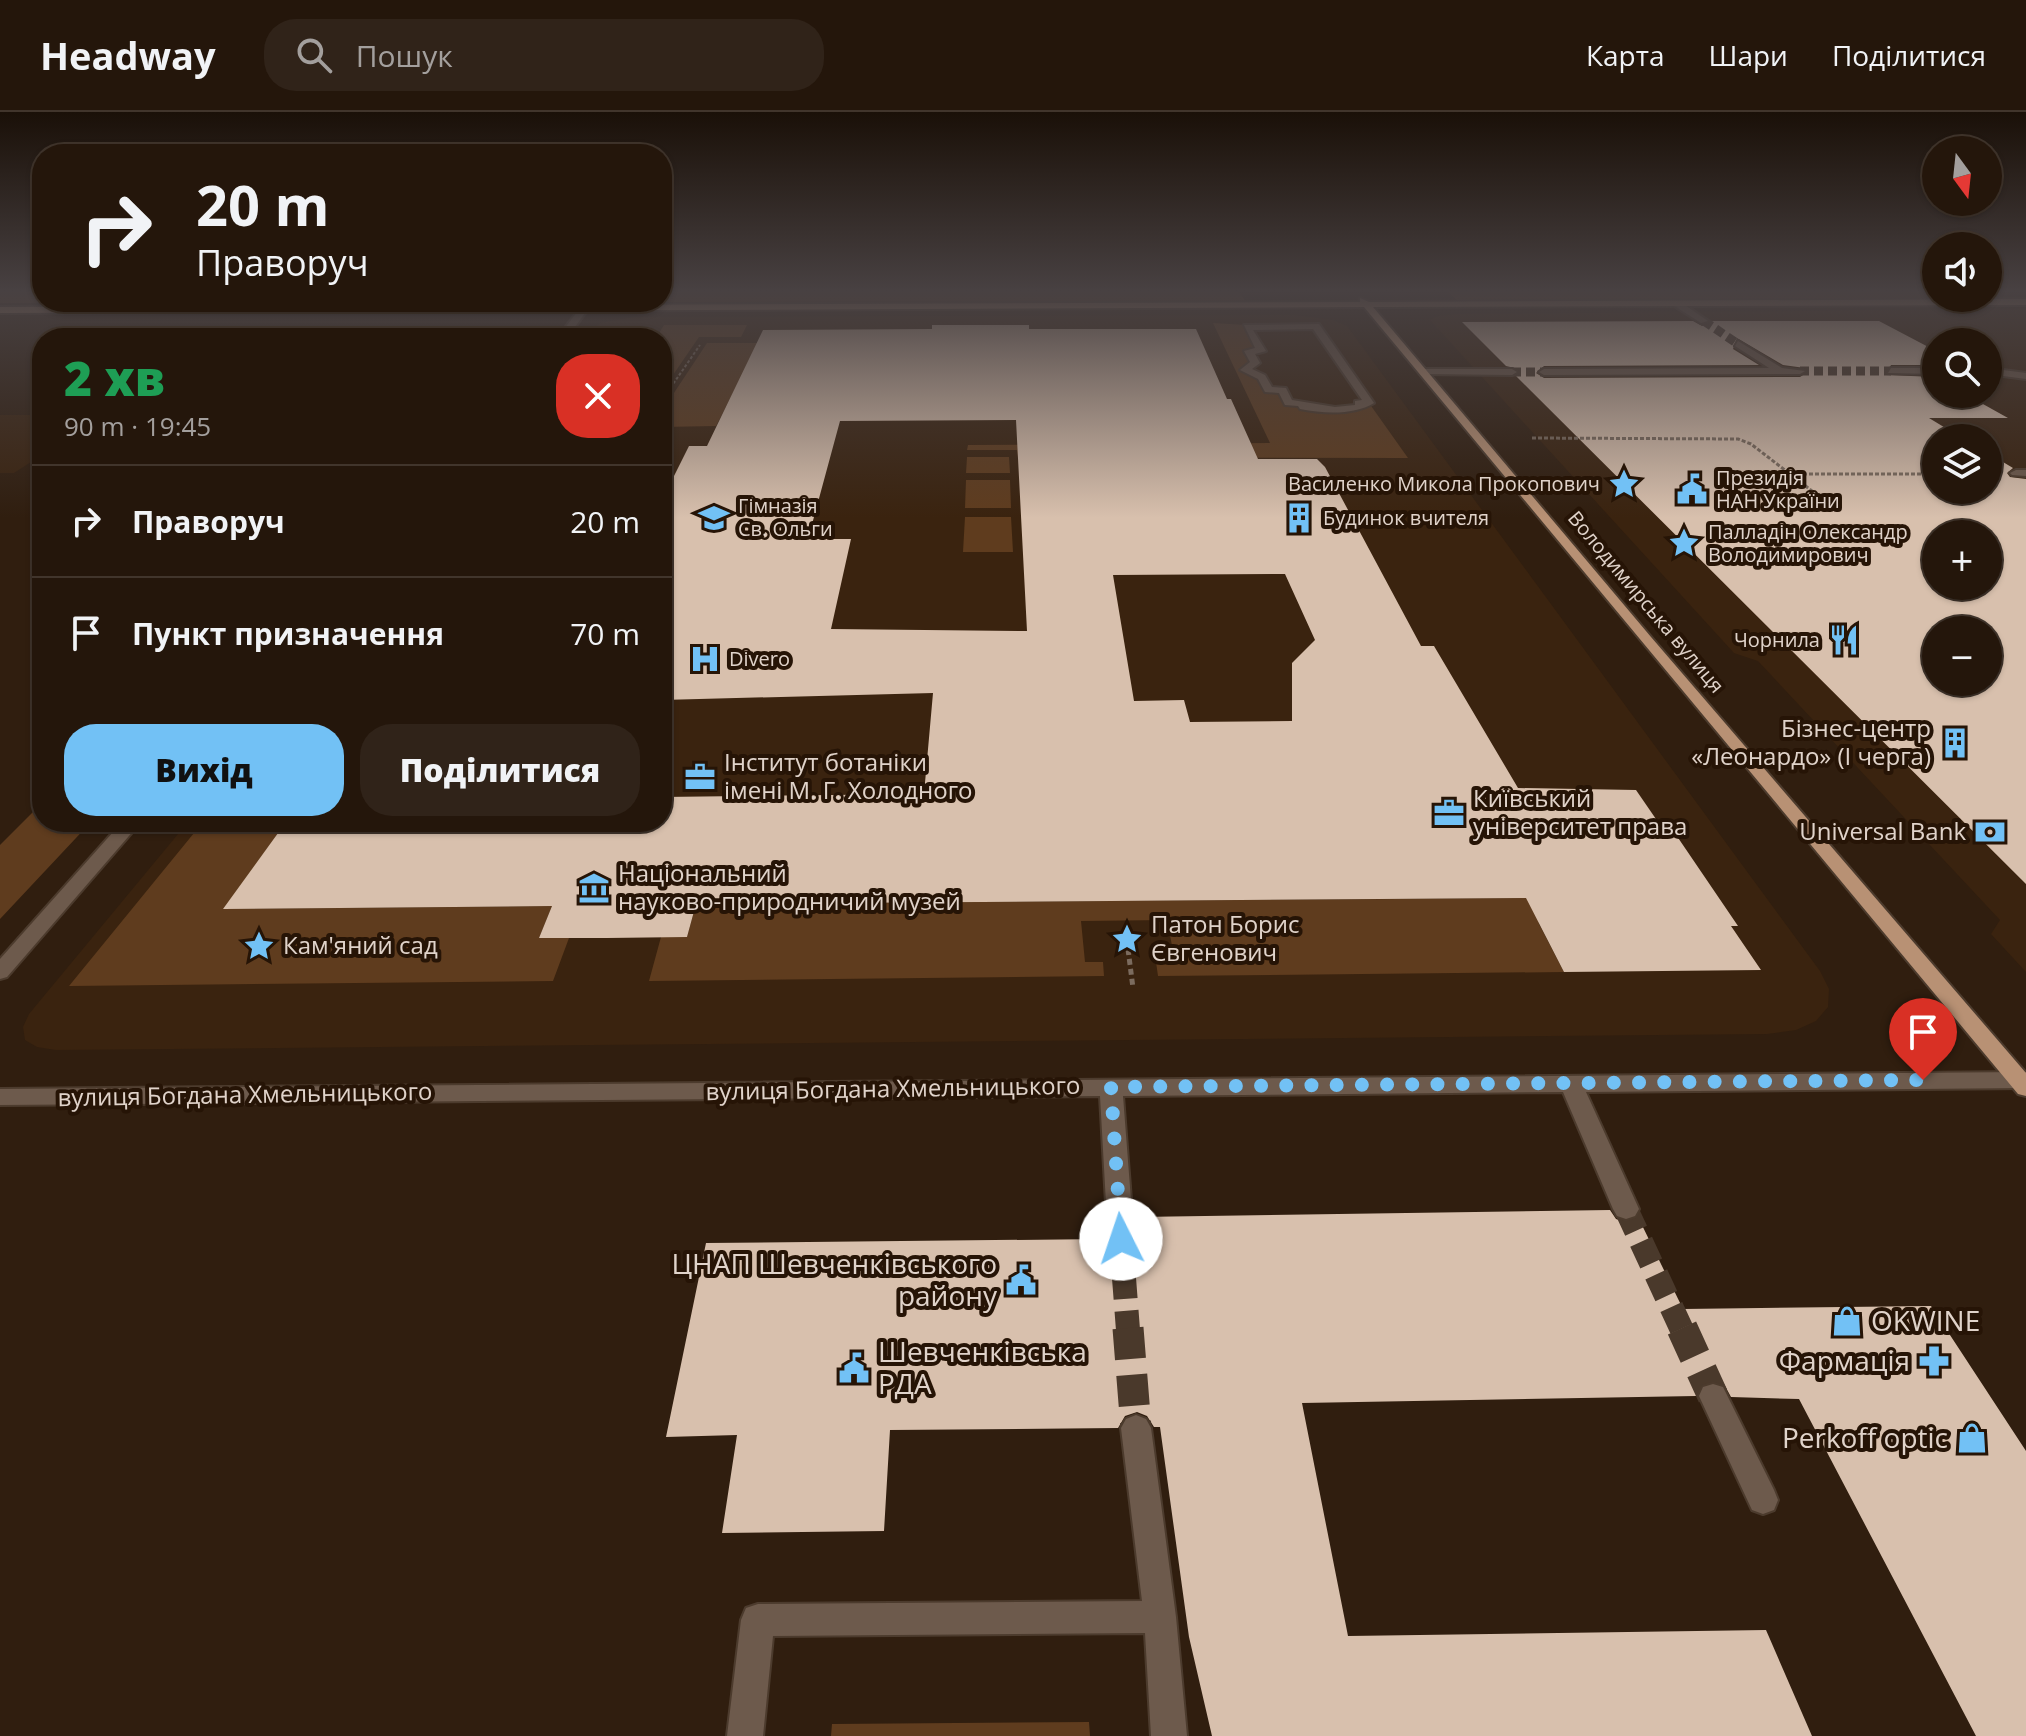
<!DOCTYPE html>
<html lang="uk">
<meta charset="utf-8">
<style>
body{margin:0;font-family:"Open Sans",sans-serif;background:#302319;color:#f1f3f6;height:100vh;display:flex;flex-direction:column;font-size:30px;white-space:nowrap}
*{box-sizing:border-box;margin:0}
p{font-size:26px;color:#a39f9d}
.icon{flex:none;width:44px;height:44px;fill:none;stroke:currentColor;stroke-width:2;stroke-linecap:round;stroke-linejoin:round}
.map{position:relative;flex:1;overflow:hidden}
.panel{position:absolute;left:32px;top:216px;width:640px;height:504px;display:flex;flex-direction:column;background:#24160b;border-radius:32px;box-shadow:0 2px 6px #0004,0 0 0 2px #41352c}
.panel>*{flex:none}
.hud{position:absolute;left:32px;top:32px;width:640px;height:168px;border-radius:32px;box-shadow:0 2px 6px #0004,0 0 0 2px #41352c;background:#24160b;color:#f1f3f6;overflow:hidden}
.needle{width:52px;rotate:165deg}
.tools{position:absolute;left:1922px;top:24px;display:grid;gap:16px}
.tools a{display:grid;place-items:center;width:80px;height:80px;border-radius:50%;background:#24160b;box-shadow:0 2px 6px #0004,0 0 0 2px #41352c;font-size:40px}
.pin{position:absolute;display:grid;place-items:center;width:68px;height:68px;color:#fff;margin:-82px -34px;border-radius:50% 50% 50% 0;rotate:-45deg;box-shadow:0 0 8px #0007}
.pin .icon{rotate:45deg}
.me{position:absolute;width:88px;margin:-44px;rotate:356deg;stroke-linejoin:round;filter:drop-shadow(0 0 6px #0008)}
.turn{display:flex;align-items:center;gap:28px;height:168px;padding:0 32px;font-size:36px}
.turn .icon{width:104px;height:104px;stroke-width:2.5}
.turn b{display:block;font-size:56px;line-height:68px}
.round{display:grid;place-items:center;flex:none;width:84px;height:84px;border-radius:32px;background:#302319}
.summary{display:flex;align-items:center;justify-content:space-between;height:136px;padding:0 32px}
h1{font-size:48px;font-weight:800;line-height:60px;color:#1e9e55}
.action{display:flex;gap:16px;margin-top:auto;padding:16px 32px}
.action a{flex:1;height:92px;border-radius:32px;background:#72c1f5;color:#111;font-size:32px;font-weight:800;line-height:92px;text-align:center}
.action a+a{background:#302319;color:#f1f3f6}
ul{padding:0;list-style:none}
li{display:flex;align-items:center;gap:24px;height:112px;padding:0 32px;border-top:2px solid #41352c}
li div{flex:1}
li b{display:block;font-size:30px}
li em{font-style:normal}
header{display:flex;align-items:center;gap:48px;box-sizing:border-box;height:112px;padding:0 40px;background:#24160b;border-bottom:2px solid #41352c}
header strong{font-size:38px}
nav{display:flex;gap:44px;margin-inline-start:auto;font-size:28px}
.search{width:560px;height:72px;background:#302319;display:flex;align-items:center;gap:20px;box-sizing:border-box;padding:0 28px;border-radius:32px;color:#a39f9d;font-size:30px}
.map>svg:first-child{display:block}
.built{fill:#3a230f;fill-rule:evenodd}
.green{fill:#5f3c1e}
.building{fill:#d8c0ad;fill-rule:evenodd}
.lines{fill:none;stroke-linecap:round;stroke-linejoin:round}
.minor-tunnel-far2{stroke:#4a392b;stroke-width:9;stroke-dasharray:9 5;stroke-linecap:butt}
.minor-tunnel-far1{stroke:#4a392b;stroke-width:24;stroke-dasharray:24 12;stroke-linecap:butt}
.minor-tunnel{stroke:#4a392b;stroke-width:31;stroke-dasharray:31 16;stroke-linecap:butt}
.minor-casing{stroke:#4c3b2d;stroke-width:4}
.major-casing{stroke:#4c3b2d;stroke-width:4}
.path-far2{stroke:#7b6b5e;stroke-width:2;stroke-dasharray:3 2;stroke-linecap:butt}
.path-far1{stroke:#7b6b5e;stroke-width:3;stroke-dasharray:4 2;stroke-linecap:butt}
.path{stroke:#7b6b5e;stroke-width:5;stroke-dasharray:6 4;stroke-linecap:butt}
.minor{fill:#6d5a4c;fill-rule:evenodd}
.major{fill:#b89174;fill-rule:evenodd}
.route{stroke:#72c1f5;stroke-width:14;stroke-dasharray:0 25.2}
.labels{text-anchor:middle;stroke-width:8;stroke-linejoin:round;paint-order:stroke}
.far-poi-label{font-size:20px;fill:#e0d3ca;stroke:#261406;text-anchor:start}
.far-street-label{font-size:20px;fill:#e0d3ca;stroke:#261406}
.poi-label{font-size:24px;fill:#e0d3ca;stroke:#261406;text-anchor:start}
.street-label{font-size:24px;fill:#e0d3ca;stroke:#261406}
.near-poi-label{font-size:28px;fill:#e0d3ca;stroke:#261406;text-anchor:end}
</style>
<header>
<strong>Headway</strong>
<div class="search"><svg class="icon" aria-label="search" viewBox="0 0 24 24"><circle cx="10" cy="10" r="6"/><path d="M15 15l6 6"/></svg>Пошук</div>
<nav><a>Карта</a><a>Шари</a><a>Поділитися</a></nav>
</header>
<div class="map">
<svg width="2026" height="1624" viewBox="0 0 2026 1624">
<rect width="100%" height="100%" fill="#301e0f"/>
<path class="built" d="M2026 197V860L1991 822 2000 808 1758 549 1734 541 1430 208 1438 204 1457 202ZM1936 230H1988V282H1936ZM1936 326H1988V378H1936ZM1936 422H1988V474H1936ZM1936 518H1988V570H1936Z
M1295 203 1333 208 1347 214 1820 859 1829 877 1828 895 1816 909 1796 918 1767 922 56 938 37 935 25 928 23 915 29 902 188 710H662V226H586L600 211 634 205Z
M0 303H42V343L14 361H0Z"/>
<path class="green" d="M0 179H42V190H552L0 191Z
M664 179H1239L1245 189 655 190H662Z
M1447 179H1936V186H1975L1457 188Z
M1213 211 1246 213 1261 239 1250 240 1255 251 1249 253 1269 278H1282L1289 291 1345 298 1369 291 1408 346 1018 345 1017 338H967L968 333 1270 331Z
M664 213H747L741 225H699L662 279V226H639L641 223H658Z
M707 231H759L716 314 662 315V299Z
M967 345H1009L1010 361H966Z
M966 368H1010L1011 396H965Z
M965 405H1011L1013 440H963Z
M42 691V710H91L0 807V733Z
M203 710H286L224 797 552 794 539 826H569L553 869 69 874Z
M1533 786 1539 812 1564 860 1158 864 1156 850 1175 849 1167 808 1081 809 1085 850H1103L1104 864 649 869 661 825H687L696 792Z
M1089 1610 1090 1624H831L832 1612Z"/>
<path class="building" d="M1693 209 1702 214 1711 209H1879L1936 239V253H1891L1886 263 1936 265V282H1965L2008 306H1929L1962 326H1936V378H1988V341L2013 356 2007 361 2010 365 2026 367V772L1516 264 1520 261 1519 257 1506 254 1462 210ZM1737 226 1783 253 1805 256 1808 260 1800 265 1544 266 1536 261 1544 254 1759 253 1733 237ZM1936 422H1988V474H1936ZM1936 518H1988V570H1936Z
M932 213H1029V217H1196L1227 287H1231L1258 347H1317L1325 355 1421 534H1434L1518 676 1636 678 1658 710 1668 711 1738 814H1731L1761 858 1564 860 1526 786 696 792 687 825 607 826H539L552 794 223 797 286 710H662V685L924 682 933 581 662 588V388L689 334H707L763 218 932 217ZM1016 308 1027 519 831 517 851 427H808L840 309ZM1285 462 1315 528 1292 551V609L1190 610 1184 588 1134 589 1113 463Z
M1610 1098 1616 1107 1625 1110 1638 1105 1683 1197 1931 1194 2026 1339V1624H1976L1799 1287 1731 1285 1724 1272 1712 1269 1700 1274 1696 1284 1302 1291 1348 1524 1766 1518 1812 1624H1212L1189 1525 1160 1315H1154L1147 1304 1137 1300 1125 1304 1118 1316 890 1318 884 1419 722 1421 737 1323 666 1325 706 1131 1105 1127 1111 1137 1122 1140 1131 1137 1140 1127 1138 1105Z"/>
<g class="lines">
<path class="minor-tunnel-far2" d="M1704 209 1738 232
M1800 259H1891
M1512 260H1544"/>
<path class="minor-tunnel-far1" d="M1626 1097 1682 1218
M1121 1127 1128 1218"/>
<path class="minor-tunnel" d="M1128 1216 1136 1316
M1682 1216 1713 1284"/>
<g class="minor-casing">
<path id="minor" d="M1673 189H1679L1708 209 1701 211 1673 193Z
M585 190H593L567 226H557Z
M1319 212 1374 291C1354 303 1326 302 1300 297L1298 294 1285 293 1279 281 1265 280 1258 267 1240 258 1250 250 1244 239 1255 236 1244 213ZM1313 217 1362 288 1355 289V293L1335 295 1292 288 1286 276 1272 275 1265 263 1252 257 1260 251 1255 242 1266 239 1253 218Z
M1738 229 1782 256 1805 259 1800 262 1544 263 1539 260 1544 257 1769 256 1735 234Z
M1891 256H1936V262L1888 261Z
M1988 256 2026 261V267L1988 262Z
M1425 257H1512L1517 260 1512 263 1422 262Z
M2016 358H2026V364L2012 363 2010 361Z
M122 710H141L7 865 0 867V847Z
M2026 960V976L1586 980 1639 1097 1635 1104 1626 1107 1617 1104 1613 1097 1563 980 1123 984 1134 1127 1130 1134 1121 1137 1112 1134 1108 1127 1100 984 0 993V977Z
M1713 1272 1723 1275 1774 1378 1778 1388 1774 1398 1763 1402 1752 1398 1699 1284 1703 1275Z
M1136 1303 1146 1307 1151 1316 1176 1505 1187 1624H1151L1145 1521 773 1524 763 1624H727L741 1508 746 1496 758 1492 1142 1489 1121 1316 1126 1307Z"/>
</g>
<g class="major-casing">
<path id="major" d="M1360 186 1369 190 2026 187V193L1373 195 1651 525 2026 961V984L2018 982 1364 195 0 201V195L1360 190Z"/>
</g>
<path class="path-far2" d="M662 288 700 233"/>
<path class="path-far1" d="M1532 326 1738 327 1751 332 1829 392
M1791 362H1936"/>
<path class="path" d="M1128 837 1133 876"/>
<use href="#minor" class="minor"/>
<use href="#major" class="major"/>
</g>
<linearGradient id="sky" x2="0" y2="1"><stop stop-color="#1a1008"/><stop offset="0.44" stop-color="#484142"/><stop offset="1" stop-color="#484142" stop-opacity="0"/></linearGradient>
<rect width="2026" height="406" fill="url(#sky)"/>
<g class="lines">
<path class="route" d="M1121 1127 1111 975 1923 968"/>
</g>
<defs>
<g id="sight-bare" transform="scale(2.4)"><path d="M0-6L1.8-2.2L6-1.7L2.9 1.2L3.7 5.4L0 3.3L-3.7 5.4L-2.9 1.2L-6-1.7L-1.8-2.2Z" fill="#72c1f5" stroke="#261406" stroke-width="2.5" paint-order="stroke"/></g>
<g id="civic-bare" transform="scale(2.4)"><path d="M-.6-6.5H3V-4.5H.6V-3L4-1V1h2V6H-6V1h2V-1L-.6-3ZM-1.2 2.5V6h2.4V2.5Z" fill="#72c1f5" stroke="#261406" stroke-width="2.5" paint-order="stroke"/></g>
<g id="school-bare" transform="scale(2.4)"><path d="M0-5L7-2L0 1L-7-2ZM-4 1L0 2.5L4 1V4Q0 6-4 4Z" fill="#72c1f5" stroke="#261406" stroke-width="2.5" paint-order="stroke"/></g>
<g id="building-bare" transform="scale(2.4)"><path d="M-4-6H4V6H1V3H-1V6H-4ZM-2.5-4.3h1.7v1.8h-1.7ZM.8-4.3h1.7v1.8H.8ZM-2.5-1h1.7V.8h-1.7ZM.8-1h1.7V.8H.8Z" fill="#72c1f5" stroke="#261406" stroke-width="2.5" paint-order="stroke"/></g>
<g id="restaurant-bare" transform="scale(2.4)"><path d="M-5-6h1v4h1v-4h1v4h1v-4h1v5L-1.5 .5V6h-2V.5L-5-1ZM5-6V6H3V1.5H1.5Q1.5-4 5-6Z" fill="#72c1f5" stroke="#261406" stroke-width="2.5" paint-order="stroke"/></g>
<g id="hospital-bare" transform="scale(2.4)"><path d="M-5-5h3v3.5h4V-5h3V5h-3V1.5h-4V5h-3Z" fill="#72c1f5" stroke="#261406" stroke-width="2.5" paint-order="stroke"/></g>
<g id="office-bare" transform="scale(2.4)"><path d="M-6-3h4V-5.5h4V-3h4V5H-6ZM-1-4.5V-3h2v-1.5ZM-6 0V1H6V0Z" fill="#72c1f5" stroke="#261406" stroke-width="2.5" paint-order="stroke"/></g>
<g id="bank-bare" transform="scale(2.4)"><path d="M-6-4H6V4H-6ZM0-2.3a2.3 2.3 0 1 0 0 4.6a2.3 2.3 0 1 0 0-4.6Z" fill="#72c1f5" stroke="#261406" stroke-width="2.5" paint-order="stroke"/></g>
<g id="museum-bare" transform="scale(2.4)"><path d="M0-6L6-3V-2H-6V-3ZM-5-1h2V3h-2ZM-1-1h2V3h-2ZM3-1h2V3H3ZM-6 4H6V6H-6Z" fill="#72c1f5" stroke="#261406" stroke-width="2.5" paint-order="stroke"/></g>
<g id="shop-bare" transform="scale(2.4)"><path d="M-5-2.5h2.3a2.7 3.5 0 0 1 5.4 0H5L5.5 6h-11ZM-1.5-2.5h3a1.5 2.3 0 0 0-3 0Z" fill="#72c1f5" stroke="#261406" stroke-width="2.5" paint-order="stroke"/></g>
<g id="pharmacy-bare" transform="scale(2.4)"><path d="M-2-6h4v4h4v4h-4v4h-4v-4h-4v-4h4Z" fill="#72c1f5" stroke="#261406" stroke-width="2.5" paint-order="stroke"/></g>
</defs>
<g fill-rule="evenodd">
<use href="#sight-bare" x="1624" y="372"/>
<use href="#civic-bare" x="1692" y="377"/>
<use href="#school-bare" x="714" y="406"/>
<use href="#building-bare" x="1299" y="406"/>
<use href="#sight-bare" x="1684" y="431"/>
<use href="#restaurant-bare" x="1844" y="528"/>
<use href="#hospital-bare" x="705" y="547"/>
<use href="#building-bare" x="1955" y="631"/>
<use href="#office-bare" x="700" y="665"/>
<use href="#office-bare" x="1449" y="701"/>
<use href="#bank-bare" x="1990" y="720"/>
<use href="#museum-bare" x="594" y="776"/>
<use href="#sight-bare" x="1127" y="827"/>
<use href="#sight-bare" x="259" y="834"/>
<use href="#civic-bare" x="1021" y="1168"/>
<use href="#shop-bare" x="1847" y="1209"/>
<use href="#pharmacy-bare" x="1934" y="1249"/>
<use href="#civic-bare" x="854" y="1256"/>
<use href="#shop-bare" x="1972" y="1326"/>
</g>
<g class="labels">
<g class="far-poi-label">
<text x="1716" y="373">Президія<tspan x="1716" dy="23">НАН України</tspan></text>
<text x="1600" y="379" text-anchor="end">Василенко Микола Прокопович</text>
<text x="738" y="401">Гімназія<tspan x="738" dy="23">Св. Ольги</tspan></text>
<text x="1323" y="413">Будинок вчителя</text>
<text x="1708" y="427">Палладін Олександр<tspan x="1708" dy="23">Володимирович</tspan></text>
<text x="1820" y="535" text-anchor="end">Чорнила</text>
<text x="729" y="554">Divero</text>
</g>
<g class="far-street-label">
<text transform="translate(1646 490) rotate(50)" y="7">Володимирська вулиця</text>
</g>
<g class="poi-label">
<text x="1931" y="625" text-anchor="end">Бізнес-центр<tspan x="1931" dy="28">«Леонардо» (I черга)</tspan></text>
<text x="724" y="659">Інститут ботаніки<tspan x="724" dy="28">імені М. Г. Холодного</tspan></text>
<text x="1473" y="695">Київський<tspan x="1473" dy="28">університет права</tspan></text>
<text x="1966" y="728" text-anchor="end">Universal Bank</text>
<text x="618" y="770">Національний<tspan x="618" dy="28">науково-природничий музей</tspan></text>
<text x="1151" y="821">Патон Борис<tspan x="1151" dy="28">Євгенович</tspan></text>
<text x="283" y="842">Кам'яний сад</text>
</g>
<g class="street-label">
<text transform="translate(893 977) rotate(-1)" y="8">вулиця Богдана Хмельницького</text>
<text transform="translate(245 983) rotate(-1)" y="8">вулиця Богдана Хмельницького</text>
</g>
<g class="near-poi-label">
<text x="997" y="1162">ЦНАП Шевченківського<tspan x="997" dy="32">району</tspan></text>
<text x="1871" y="1219" text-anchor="start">OKWINE</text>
<text x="878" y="1250" text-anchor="start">Шевченківська<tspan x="878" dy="32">РДА</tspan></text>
<text x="1910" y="1259">Фармація</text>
<text x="1948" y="1336">Perkoff optic</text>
</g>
</g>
</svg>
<div class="tools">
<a><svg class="needle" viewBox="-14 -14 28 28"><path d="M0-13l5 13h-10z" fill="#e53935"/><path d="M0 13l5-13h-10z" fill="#a39f9d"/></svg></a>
<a><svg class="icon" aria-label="sound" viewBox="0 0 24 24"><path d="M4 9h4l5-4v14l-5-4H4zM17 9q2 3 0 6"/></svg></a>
<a><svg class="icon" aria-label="search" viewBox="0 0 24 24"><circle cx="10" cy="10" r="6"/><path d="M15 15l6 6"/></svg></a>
<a><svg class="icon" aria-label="layers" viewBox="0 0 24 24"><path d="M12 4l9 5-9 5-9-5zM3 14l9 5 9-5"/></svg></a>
<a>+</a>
<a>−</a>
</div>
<div class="pin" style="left:1923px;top:968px;background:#d93025"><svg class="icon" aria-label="arrive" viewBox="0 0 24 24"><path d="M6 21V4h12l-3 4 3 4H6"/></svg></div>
<svg class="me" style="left:1121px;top:1127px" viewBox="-20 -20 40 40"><circle r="19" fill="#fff"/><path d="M0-13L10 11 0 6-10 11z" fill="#72c1f5"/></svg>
<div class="hud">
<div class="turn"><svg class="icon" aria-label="right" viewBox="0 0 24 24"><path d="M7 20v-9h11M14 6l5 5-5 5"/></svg><div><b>20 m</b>Праворуч</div></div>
</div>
<section class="panel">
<div class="summary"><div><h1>2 хв</h1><p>90 m · 19:45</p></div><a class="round" style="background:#d93025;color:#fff"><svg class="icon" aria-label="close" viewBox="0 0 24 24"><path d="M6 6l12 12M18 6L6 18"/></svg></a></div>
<ul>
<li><svg class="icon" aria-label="right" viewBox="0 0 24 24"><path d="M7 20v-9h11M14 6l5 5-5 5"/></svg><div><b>Праворуч</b></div><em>20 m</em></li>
<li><svg class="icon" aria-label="arrive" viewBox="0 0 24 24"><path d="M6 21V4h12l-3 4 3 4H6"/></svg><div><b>Пункт призначення</b></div><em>70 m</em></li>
</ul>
<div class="action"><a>Вихід</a><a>Поділитися</a></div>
</section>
</div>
